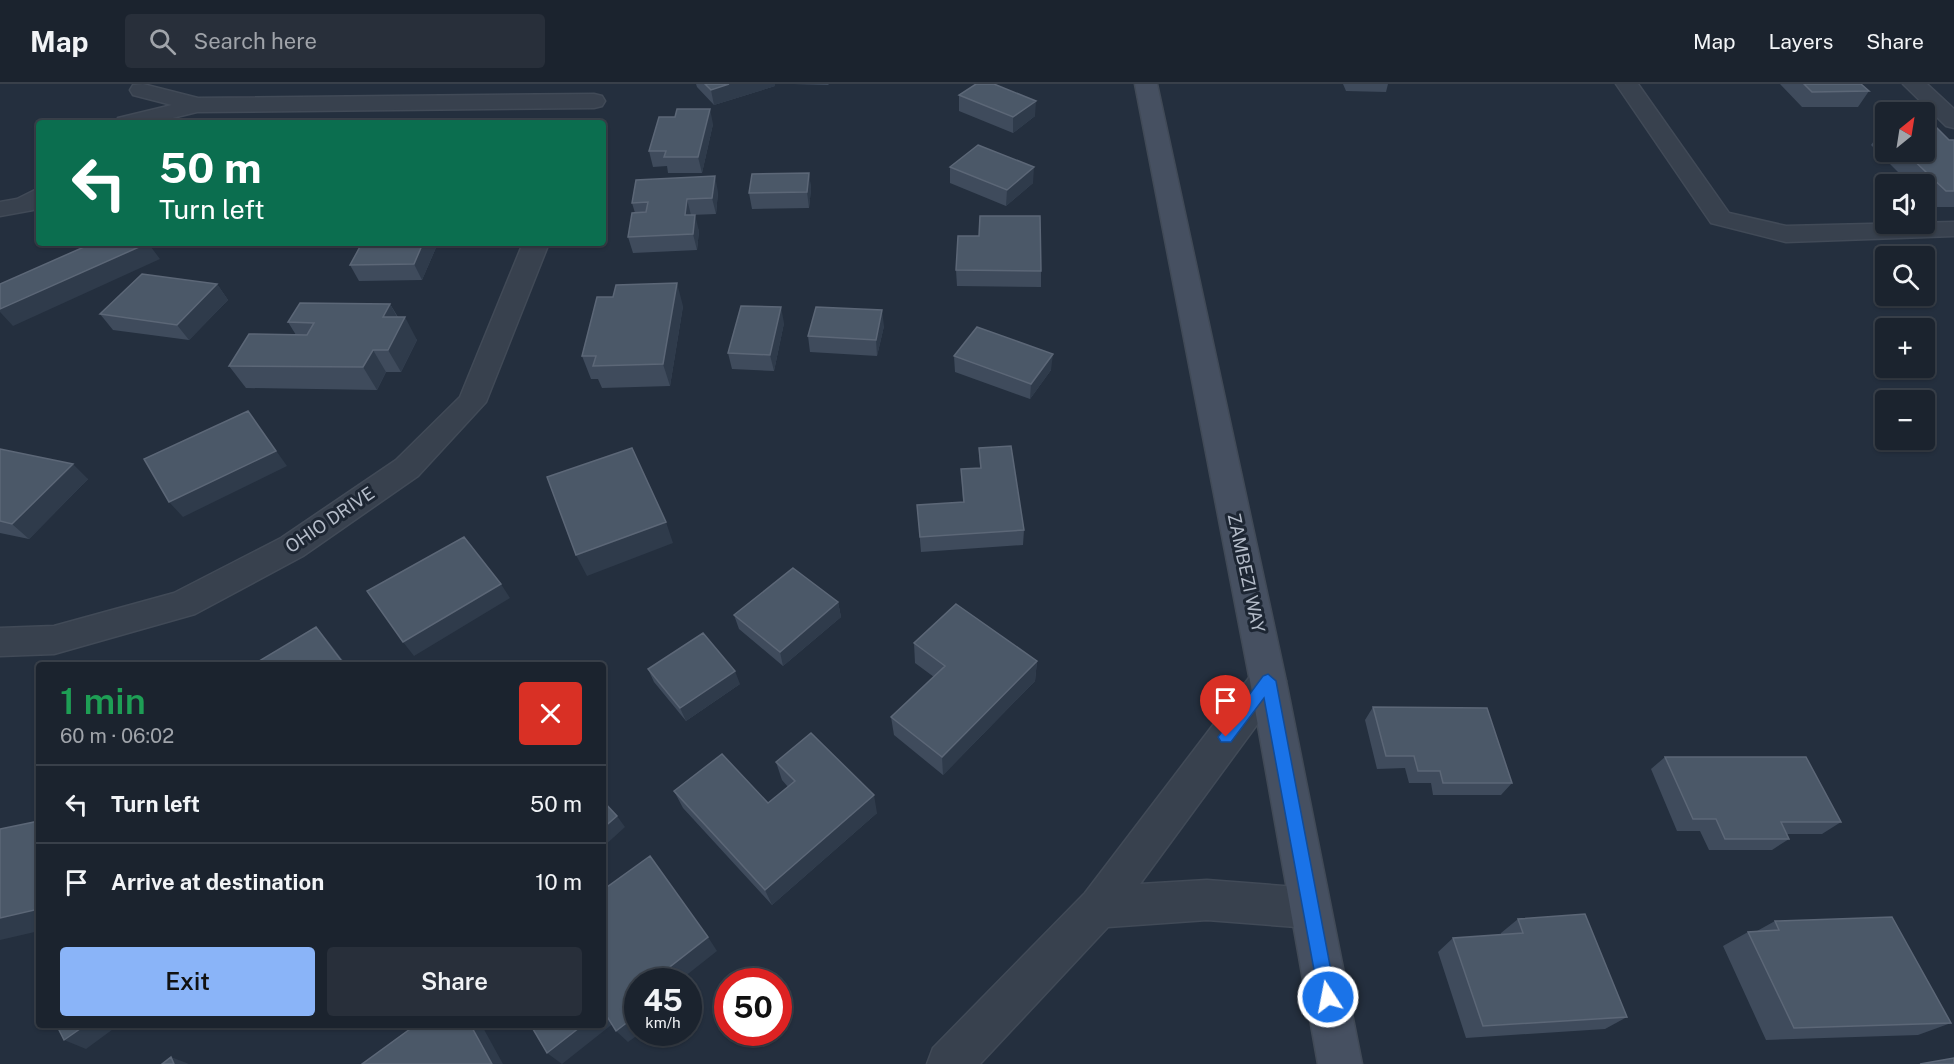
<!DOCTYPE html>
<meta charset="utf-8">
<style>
body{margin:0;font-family:"Public Sans",sans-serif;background:#282f3a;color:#f1f3f6;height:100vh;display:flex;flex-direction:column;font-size:22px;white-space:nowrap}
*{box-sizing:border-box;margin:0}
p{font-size:20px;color:#a0a4aa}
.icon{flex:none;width:33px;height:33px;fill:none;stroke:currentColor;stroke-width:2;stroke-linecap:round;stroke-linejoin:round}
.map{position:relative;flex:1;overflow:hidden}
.details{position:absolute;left:36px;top:578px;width:570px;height:366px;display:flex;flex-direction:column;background:#1b232e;border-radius:6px;box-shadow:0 2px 4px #0004,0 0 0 2px #39404a}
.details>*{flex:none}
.banner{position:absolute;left:36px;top:36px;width:570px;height:126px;border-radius:6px;box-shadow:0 2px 4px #0004,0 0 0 2px #39404a;background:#0b6e4f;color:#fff;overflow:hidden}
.needle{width:39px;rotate:30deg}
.buttons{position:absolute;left:1875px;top:18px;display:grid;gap:12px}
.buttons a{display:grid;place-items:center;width:60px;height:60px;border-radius:6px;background:#1b232e;box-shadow:0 2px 4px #0004,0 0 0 2px #39404a;font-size:30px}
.speed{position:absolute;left:624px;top:884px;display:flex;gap:12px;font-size:30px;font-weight:700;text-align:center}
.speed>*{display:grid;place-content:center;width:78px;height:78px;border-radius:50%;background:#1b232e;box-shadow:0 2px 4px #0004,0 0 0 2px #39404a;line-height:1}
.speed small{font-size:15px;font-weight:400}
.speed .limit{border:9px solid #d22;background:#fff;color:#111}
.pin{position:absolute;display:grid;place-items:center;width:51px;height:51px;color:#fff;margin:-62px -26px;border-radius:50% 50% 50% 0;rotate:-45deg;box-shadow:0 0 6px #0007}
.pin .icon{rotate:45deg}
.me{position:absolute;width:66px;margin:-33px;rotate:349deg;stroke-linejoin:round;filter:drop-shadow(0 0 4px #0008)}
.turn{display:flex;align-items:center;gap:21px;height:126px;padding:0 24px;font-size:27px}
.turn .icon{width:78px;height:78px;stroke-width:2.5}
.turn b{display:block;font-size:42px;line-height:51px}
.round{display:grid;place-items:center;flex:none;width:63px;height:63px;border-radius:6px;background:#282f3a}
.headline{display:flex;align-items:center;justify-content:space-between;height:102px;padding:0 24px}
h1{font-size:36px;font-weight:600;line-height:45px;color:#1e9e55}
.primary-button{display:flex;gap:12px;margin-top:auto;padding:12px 24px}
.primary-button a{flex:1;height:69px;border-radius:6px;background:#8ab4f8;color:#111;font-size:24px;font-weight:600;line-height:69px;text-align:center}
.primary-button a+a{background:#282f3a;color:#f1f3f6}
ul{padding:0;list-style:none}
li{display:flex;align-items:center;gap:18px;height:78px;padding:0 24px;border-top:2px solid #39404a}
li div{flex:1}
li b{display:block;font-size:22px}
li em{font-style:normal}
header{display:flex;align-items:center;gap:36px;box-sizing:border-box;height:84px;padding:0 30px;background:#1b232e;border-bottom:2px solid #39404a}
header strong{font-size:28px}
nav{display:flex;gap:33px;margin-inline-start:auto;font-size:21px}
.search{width:420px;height:54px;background:#282f3a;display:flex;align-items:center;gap:15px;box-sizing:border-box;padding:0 21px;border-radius:6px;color:#a0a4aa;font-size:22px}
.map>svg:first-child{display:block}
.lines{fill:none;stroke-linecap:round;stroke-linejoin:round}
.minor-casing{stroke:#414a57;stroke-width:3}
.secondary-casing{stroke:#414a57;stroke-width:3}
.minor{fill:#38414e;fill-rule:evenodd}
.secondary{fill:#465061;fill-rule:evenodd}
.wall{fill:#3f4b5c}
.shaded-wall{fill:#2f3b4b}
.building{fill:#4b5868;stroke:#5c6777;stroke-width:1.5}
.route{fill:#1a73e8;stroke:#114b97;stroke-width:1.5}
.labels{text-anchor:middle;stroke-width:6;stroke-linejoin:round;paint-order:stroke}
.street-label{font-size:18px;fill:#b4bcc9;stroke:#1d2633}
</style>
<header>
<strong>Map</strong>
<div class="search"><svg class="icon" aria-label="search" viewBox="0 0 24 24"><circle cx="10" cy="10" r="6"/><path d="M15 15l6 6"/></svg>Search here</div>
<nav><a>Map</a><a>Layers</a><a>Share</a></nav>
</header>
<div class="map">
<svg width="1954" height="980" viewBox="0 0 1954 980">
<rect width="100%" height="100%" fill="#242f3e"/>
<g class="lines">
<g class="minor-casing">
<path id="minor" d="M143 0 198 14 594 10 602 12 605 17 602 22 594 24 197 28 152 39H115L118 34 172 21 133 11 130 6 133 1Z
M1616 0H1638L1729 129 1786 142 1954 138V152L1786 158 1711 139Z
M1903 0H1927L1954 25V44L1946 42Z
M39 104V122L33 126 0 132V118L17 115Z
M523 159H549L486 318 418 392 303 472 195 530 54 570 0 572V544L54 542 174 509 281 454 396 376 460 313Z
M1268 582 1281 586 1286 597 1281 608 1140 800 1207 796 1310 804 1324 810 1330 824 1324 838 1310 844 1207 836 1108 843 980 980H927L933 964 1085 809 1255 586Z"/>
</g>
<g class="secondary-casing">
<path id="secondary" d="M1135 0H1157L1286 597 1362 980H1318L1250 597Z"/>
</g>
<use href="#minor" class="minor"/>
<use href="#secondary" class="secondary"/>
</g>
<path class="wall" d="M696 0H775V2L714 21 697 3Z
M793 0H829L828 1Z
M1343 0H1388L1386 8 1346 7Z
M1772 0H1861L1869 7 1858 23H1802L1780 0Z
M959 11 1035 32 1013 49 959 27Z
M713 40 702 89H668L667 82 653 83 649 67Z
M1886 45V68H1924L1949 56H1954V123H1933L1924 114V100H1910L1871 61 1882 46Z
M950 83 1033 99 1006 122 950 99Z
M809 89 811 105 809 124 752 125 749 109Z
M718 108 716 130 691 131 699 147 697 166 633 169 628 153 635 129 632 119Z
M438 159 422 196 359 197 350 181Z
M956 186 1041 187V203L957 202Z
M217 200 228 216 189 256 113 246 100 230Z
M613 213 683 222 670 302 602 304 598 295H591L582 272Z
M390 220 398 233 417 256 401 288H386L377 306 246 304 229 282 296 251 288 238Z
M784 239 774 287 732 285 728 269Z
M884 242 877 272 810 268 808 252Z
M954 272 1051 286 1030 315 955 288Z
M979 364 1024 446 1023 461 921 468 917 421 963 418 961 385 980 384Z
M0 365 88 395 29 455 0 449Z
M838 518 841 533 783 582 739 545 734 531Z
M914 559 1037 577 1035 597 943 691 894 651 891 633 934 593 915 579Z
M648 585 740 600 686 637 654 598Z
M1373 623 1512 699 1501 711H1433L1431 699H1409L1405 684 1377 685 1365 636Z
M1665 673 1841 738 1822 750H1787L1789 755 1772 766H1709L1700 747H1677L1651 685Z
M776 678 877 729 772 821 683 724 674 707 768 719 788 703 782 696Z
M1518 835 1627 933 1605 945 1466 954 1438 868 1453 854 1501 851V849Z
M1775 837 1951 939 1918 951 1766 956 1723 862 1748 848 1757 847Z"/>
<path class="shaded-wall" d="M729 0H775V2L714 21 711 6Z
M1036 17 1035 32 1013 49V33Z
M710 25 713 40 702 89 698 73Z
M1034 83 1033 99 1006 122 1007 106Z
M809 89 811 105 809 124 807 108Z
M715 92 718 108 716 130 712 114Z
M687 115 691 131H685Z
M695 131 699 147 697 166 693 150Z
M148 159 160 175 13 242 0 228V225Z
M423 159H438L422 196 414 180Z
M677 199 683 222 670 302 663 280Z
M217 200 228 216 189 256 177 241Z
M390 220 401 240 405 233 417 256 401 288 388 266 383 233Z
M781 223 784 239 774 287 770 271Z
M882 226 884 242 877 272 876 256Z
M373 266 386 288 377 306 363 283Z
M1053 270 1051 286 1030 315 1031 300Z
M248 327 287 382 183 433 169 418Z
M73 380 88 395 29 455 12 440Z
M666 438 673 459 587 492 576 471Z
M501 500 510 514 414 572 403 558Z
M838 518 841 533 783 582 780 568Z
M316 543 328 557 346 580H344Z
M1037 577 1035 597 943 691 942 673Z
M735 587 740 600 686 637 680 624Z
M874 711 877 729 772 821 765 806Z
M617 732 625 743 603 763V744Z
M39 825V847L0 856V834Z
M708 853 717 867 679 897H674L666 886Z
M603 926 615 938 562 980 547 969 584 940H603Z
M638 930V948H642L628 958 616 947Z
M87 940H120L86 965 64 956Z
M470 940H481L503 980H492Z
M171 973 189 980H174Z"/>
<path class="building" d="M705 0H729L711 6Z
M976 0H994L1036 17 1013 33 959 11Z
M1804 0H1861L1869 7 1812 8Z
M677 25H710L698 73H664L666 67H649L659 33H675Z
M1937 44 1949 56H1954V107H1946L1905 68H1924V45Z
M978 61 1034 83 1007 106 950 83Z
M809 89 807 108 749 109 752 90Z
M715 92 712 114 687 115 685 131H695L693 150 628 153 632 129 646 128 648 118 632 119 636 96Z
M980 132H1040L1041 187 956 186 958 152H979Z
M93 159H148L0 225V200Z
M362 159H423L414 180 350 181Z
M142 190 217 200 177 241 100 230Z
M677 199 663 280 593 282 596 272H582L597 213H613L616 201Z
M300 219 390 220 383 233H405L388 266H373L363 283 229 282 249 250 307 251 314 239 288 238Z
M741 222 781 223 770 271 728 269Z
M816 223 882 226 876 256 808 252Z
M977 243 1053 270 1031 300 954 272Z
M248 327 276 367 169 418 144 375Z
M1011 362 1024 446 920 453 917 421 964 418 961 385 981 384 979 364Z
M632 364 666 438 576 471 547 393Z
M0 365 73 380 12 440 0 437Z
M464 453 501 500 403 558 367 507Z
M793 484 838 518 780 568 734 531Z
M956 520 1037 577 942 673 891 633 945 582 914 559Z
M316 543 344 580H254Z
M703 549 735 587 680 624 648 585Z
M1373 623 1487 624 1512 699H1443L1440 687H1418L1414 672H1386Z
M811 649 874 711 765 806 674 707 722 670 768 719 795 697 776 678Z
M1665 673H1806L1841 738H1781L1789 755H1725L1716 735H1693Z
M603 717 617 732 603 744Z
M39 737V747L37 755 39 754V825L0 834V745Z
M650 772 708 853 666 886 674 897H638V930L616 947 603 926V806Z
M1585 830 1627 933 1483 942 1453 854 1523 849 1518 835Z
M1892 833 1951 939 1794 944 1748 848 1779 846 1775 837Z
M56 940H87L64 956Z
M417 940H470L492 980H362Z
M530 940H584L547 969Z
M171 973 174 980H162Z
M1954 974V980H1920Z"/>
<path class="route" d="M1268 590 1276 597 1336 913 1334 920 1328 922 1321 920 1319 913 1264 614 1231 658H1221L1218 653 1263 592Z"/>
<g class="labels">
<g class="street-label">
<text transform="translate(330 436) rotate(-34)" y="6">OHIO DRIVE</text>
<text transform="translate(1246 489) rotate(78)" y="6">ZAMBEZI WAY</text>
</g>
</g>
</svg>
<div class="buttons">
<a><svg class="needle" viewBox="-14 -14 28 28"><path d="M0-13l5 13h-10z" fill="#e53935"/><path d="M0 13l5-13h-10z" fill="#a0a4aa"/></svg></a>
<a><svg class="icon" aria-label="sound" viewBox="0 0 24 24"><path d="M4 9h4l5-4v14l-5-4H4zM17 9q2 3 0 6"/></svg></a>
<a><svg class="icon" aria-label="search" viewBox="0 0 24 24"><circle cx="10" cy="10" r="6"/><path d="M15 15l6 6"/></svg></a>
<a>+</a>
<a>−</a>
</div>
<div class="speed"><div>45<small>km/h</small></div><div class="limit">50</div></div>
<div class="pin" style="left:1226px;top:653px;background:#d93025"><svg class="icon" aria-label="arrive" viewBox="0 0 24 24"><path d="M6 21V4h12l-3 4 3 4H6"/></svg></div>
<svg class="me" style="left:1328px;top:913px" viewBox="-20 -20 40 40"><circle r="17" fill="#1a73e8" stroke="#fff" stroke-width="3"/><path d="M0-11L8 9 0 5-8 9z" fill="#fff"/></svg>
<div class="banner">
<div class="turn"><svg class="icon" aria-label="left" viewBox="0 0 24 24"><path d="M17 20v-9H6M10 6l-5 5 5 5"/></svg><div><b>50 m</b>Turn left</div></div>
</div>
<section class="details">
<div class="headline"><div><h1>1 min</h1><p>60 m · 06:02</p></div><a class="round" style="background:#d93025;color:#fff"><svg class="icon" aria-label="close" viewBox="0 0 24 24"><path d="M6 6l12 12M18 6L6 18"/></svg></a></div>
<ul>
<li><svg class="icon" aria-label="left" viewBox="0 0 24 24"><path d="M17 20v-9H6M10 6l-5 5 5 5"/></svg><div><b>Turn left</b></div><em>50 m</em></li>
<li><svg class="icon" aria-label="arrive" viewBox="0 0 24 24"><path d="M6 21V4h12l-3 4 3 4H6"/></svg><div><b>Arrive at destination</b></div><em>10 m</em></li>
</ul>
<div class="primary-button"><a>Exit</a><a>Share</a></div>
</section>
</div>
